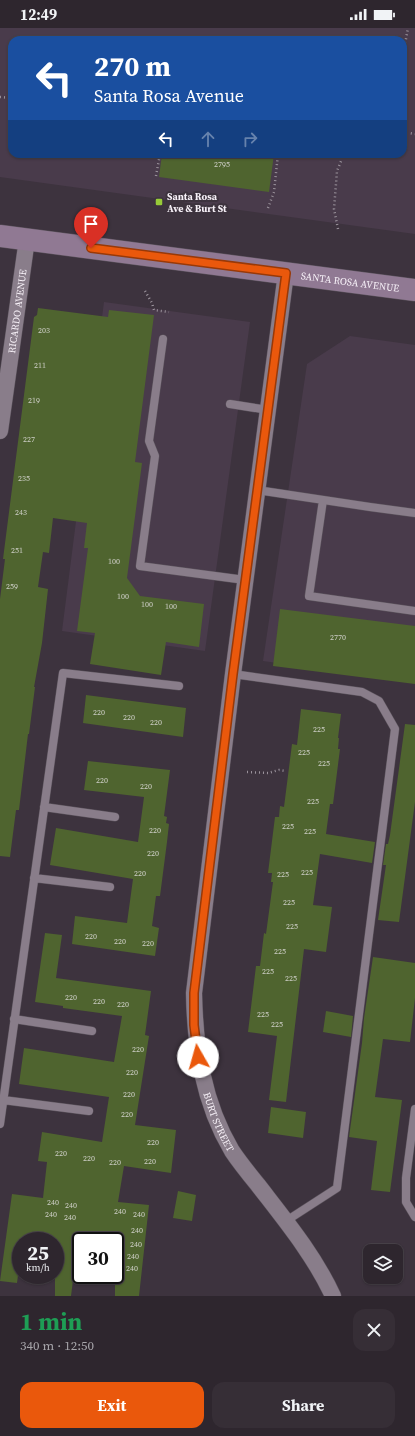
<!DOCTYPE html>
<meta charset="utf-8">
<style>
body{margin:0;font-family:"Source Serif 4",serif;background:#362e36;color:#f1f3f6;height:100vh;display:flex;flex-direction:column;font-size:15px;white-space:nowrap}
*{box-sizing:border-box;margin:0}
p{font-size:13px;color:#a7a5aa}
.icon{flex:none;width:22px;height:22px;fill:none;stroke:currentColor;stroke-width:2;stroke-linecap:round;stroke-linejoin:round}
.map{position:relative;height:1268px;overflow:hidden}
.panel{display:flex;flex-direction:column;background:#2e262e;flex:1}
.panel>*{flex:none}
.guide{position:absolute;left:8px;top:8px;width:399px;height:122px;border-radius:12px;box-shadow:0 1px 3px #0004,0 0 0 1px #49434a;background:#1a4fa0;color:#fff;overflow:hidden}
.buttons{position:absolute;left:363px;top:1216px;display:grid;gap:8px}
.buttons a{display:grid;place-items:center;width:40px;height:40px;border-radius:8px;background:#2e262e;box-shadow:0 1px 3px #0004,0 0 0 1px #49434a;font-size:20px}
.speed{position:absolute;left:12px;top:1204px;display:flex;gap:8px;font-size:20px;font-weight:700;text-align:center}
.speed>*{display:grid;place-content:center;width:52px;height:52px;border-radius:50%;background:#2e262e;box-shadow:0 1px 3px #0004,0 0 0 1px #49434a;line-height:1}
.speed small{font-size:10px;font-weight:400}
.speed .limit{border:2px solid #111;border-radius:6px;background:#fff;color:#111}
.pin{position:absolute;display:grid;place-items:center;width:34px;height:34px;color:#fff;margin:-41px -17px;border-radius:50% 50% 50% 0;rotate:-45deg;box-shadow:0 0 4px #0007}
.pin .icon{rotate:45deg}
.me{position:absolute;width:44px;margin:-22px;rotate:353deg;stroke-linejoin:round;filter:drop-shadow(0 0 3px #0008)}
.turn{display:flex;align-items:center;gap:14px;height:84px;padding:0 20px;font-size:18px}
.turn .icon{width:52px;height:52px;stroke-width:2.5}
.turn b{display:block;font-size:28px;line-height:34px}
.lanes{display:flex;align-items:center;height:38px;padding:0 20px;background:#0003;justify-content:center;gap:20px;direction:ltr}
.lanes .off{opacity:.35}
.round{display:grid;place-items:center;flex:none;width:42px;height:42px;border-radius:12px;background:#362e36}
.overview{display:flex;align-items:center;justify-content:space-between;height:68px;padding:0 20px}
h1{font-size:24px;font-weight:700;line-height:30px;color:#1e9e55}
.primary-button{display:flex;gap:8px;margin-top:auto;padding:8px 20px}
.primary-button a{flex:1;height:46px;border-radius:12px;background:#ea580c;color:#fff;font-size:16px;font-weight:700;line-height:46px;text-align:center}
.primary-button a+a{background:#362e36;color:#f1f3f6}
.status{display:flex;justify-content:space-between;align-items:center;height:28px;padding:0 20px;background:#2e262e;direction:ltr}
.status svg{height:11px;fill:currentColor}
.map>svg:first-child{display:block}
.built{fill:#493b4b;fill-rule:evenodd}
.building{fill:#4f642f}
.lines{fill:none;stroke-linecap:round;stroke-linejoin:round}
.lane-casing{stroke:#5b535c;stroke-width:9}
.street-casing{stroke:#5b535c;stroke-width:17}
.secondary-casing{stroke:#5b535c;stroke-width:23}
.path{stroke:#9b939c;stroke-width:2.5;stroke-dasharray:1 3;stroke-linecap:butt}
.lane{stroke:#897d8a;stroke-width:8}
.street{stroke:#897d8a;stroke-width:16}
.secondary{stroke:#907993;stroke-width:22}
.route-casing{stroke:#983908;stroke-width:10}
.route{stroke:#ea580c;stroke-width:7}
.poi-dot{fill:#97cb38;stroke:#3d333e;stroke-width:1.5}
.labels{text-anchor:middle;stroke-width:4;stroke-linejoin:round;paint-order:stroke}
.number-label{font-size:8px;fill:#cdcec6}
.poi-label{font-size:10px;font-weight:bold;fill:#f7f1f8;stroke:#3d333e;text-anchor:start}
.street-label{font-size:10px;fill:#f7f1f8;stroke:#3d333e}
</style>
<div class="status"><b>12:49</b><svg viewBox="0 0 49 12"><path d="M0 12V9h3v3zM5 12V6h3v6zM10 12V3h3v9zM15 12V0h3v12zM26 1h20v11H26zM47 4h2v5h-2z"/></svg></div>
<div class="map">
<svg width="415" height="1268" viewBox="0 0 415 1268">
<rect width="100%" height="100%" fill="#3d333e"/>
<path class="built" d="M0 0H415V206L0 149ZM12 12H403V126H12Z
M104 274 250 294 205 623 62 603Z
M350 308 415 317V654L263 633 307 336Z"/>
<path class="building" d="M162 126H274L269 164 159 149Z
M38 280 108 289 109 282 154 287 135 434 142 435 127 550 140 568 204 576 199 619 166 614 161 647 90 636 95 605 77 603 88 520H84L87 495 53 490 49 525 43 524 38 559 48 561 42 615 34 659H35L29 706H28L19 782H16L10 829 0 828V571L5 531H3L34 289 37 287Z
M280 581 415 598V656L273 638Z
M86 667 186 680 183 709 83 695Z
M301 681 341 686 338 710H339L338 721H340L333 776H330L326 806 375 814 372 835 320 826 313 877 332 879 326 924 304 921 286 1074 269 1072 277 1008 248 1004 256 938H260L264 905 266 906 273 854H271L272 845H268L275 789H279L280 778 284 779 292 716 297 717Z
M405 696 415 697V774L399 894 378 892 386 837H383L386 816H388L390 807Z
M88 733 170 742 164 788 167 789 166 795 169 796 167 814 160 868H156L152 898 159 900 155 928 72 916 75 888 127 895 133 851 50 837 56 800 138 814 144 769 84 762Z
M45 905 62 907 56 950 151 963 145 1007 149 1008 135 1097 176 1102 171 1145 124 1138 118 1174 149 1177 139 1268H115V1213H78L71 1268H55V1213H21V1224L17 1255 0 1253 12 1166 43 1170 47 1134 38 1133 42 1104 102 1114 109 1069 19 1056 24 1020 114 1034 122 988 63 980V978L35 974Z
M373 929 415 935V970L410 1014 383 1011 375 1069 402 1072 390 1164 371 1162 377 1113 349 1109 362 1015 364 990Z
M326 983 353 988 351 1009 323 1004Z
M271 1079 306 1084 303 1110 268 1105Z
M178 1163 196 1167 192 1193 173 1190Z"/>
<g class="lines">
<g class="lane-casing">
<path id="lane" d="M163 311 149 413 155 428 140 538 245 552
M230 376 268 382
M257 462 370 479 415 485
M323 472 309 568 415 583
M233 646 362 664 379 673 395 701 337 1160 286 1193
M44 779 115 789
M34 850 110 859
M14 991 92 1003
M3 1072 89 1083
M415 1081 406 1150V1174L415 1189
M0 1096 63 645 179 658"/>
</g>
<g class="street-casing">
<g id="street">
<path id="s1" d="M286 245 233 646 194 965C195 1020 203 1074 232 1123 240 1135 249 1146 258 1157 285 1192 314 1227 333 1268"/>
<path id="s2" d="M0 403 27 211"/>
</g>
</g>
<g class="secondary-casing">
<g id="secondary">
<path id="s3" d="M0 208 415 262"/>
</g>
</g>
<path class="path" d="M403 27 408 0
M0 69 12 70
M403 99 404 104 415 106
M156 148 160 126
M268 180 274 164 278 126
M338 201 334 181 337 143 344 126
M145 263 152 275 154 282 169 284
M247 744 268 745 279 742 286 743"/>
<use href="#lane" class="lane"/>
<use href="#street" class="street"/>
<use href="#secondary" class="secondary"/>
</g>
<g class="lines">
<g class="route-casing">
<path id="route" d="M91 220 286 245 233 646 194 965V997L198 1029"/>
</g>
<use href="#route" class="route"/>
</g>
<rect class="poi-dot" x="155" y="170" width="8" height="8" rx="2"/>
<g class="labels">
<g class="number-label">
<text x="222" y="139">2795</text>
<text x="44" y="305">203</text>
<text x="40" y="340">211</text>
<text x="34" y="375">219</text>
<text x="29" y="414">227</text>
<text x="24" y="453">235</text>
<text x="21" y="487">243</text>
<text x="17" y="525">251</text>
<text x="114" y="536">100</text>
<text x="12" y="561">259</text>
<text x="123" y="571">100</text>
<text x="147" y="579">100</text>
<text x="171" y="581">100</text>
<text x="338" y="612">2770</text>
<text x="99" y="687">220</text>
<text x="129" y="692">220</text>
<text x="156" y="697">220</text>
<text x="319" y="704">225</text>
<text x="304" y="727">225</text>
<text x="324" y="738">225</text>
<text x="102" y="755">220</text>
<text x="146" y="761">220</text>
<text x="313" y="776">225</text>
<text x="288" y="801">225</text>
<text x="155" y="805">220</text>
<text x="310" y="806">225</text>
<text x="153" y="828">220</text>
<text x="307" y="847">225</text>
<text x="140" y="848">220</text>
<text x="283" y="849">225</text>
<text x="289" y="877">225</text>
<text x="292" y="901">225</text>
<text x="91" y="911">220</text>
<text x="120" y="916">220</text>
<text x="148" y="918">220</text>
<text x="280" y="926">225</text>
<text x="268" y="946">225</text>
<text x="291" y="953">225</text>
<text x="71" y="972">220</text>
<text x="99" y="976">220</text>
<text x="123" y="979">220</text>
<text x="263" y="989">225</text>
<text x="277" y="999">225</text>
<text x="138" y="1024">220</text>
<text x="132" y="1047">220</text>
<text x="129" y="1069">220</text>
<text x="127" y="1089">220</text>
<text x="153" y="1117">220</text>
<text x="61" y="1128">220</text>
<text x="89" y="1133">220</text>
<text x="150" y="1136">220</text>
<text x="115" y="1137">220</text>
<text x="53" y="1177">240</text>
<text x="71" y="1180">240</text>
<text x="120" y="1186">240</text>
<text x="51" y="1189">240</text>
<text x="139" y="1189">240</text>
<text x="70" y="1192">240</text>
<text x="137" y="1205">240</text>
<text x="136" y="1219">240</text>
<text x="133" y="1231">240</text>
<text x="132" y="1243">240</text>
</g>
<g class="poi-label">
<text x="167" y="172">Santa Rosa<tspan x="167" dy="12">Ave &amp; Burt St</tspan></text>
</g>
<g class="street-label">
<text dy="4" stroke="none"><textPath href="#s3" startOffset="353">SANTA ROSA AVENUE</textPath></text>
<text dy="4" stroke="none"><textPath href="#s2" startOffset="121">RICARDO AVENUE</textPath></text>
<text dy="4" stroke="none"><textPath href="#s1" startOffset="858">BURT STREET</textPath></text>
</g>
</g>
</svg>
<div class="buttons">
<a><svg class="icon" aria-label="layers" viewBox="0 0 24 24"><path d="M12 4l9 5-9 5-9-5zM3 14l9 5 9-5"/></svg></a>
</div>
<div class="speed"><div>25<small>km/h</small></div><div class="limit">30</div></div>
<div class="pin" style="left:91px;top:220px;background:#d93025"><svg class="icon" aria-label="arrive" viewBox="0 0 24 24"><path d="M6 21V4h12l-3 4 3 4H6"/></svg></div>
<svg class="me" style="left:198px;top:1029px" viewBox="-20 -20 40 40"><circle r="19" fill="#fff"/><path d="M0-13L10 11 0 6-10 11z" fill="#ea580c"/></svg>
<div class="guide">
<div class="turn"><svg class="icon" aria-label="left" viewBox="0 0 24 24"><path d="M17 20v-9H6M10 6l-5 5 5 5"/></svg><div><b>270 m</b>Santa Rosa Avenue</div></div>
<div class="lanes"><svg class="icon" aria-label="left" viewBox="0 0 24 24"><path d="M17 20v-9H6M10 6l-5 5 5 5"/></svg><svg class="icon off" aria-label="ahead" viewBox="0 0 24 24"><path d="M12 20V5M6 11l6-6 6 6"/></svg><svg class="icon off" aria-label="right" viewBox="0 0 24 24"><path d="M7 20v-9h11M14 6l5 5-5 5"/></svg></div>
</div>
</div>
<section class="panel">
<div class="overview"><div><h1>1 min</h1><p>340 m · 12:50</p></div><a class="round"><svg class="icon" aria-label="close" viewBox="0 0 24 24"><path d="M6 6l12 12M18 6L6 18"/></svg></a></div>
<div class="primary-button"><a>Exit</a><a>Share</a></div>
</section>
